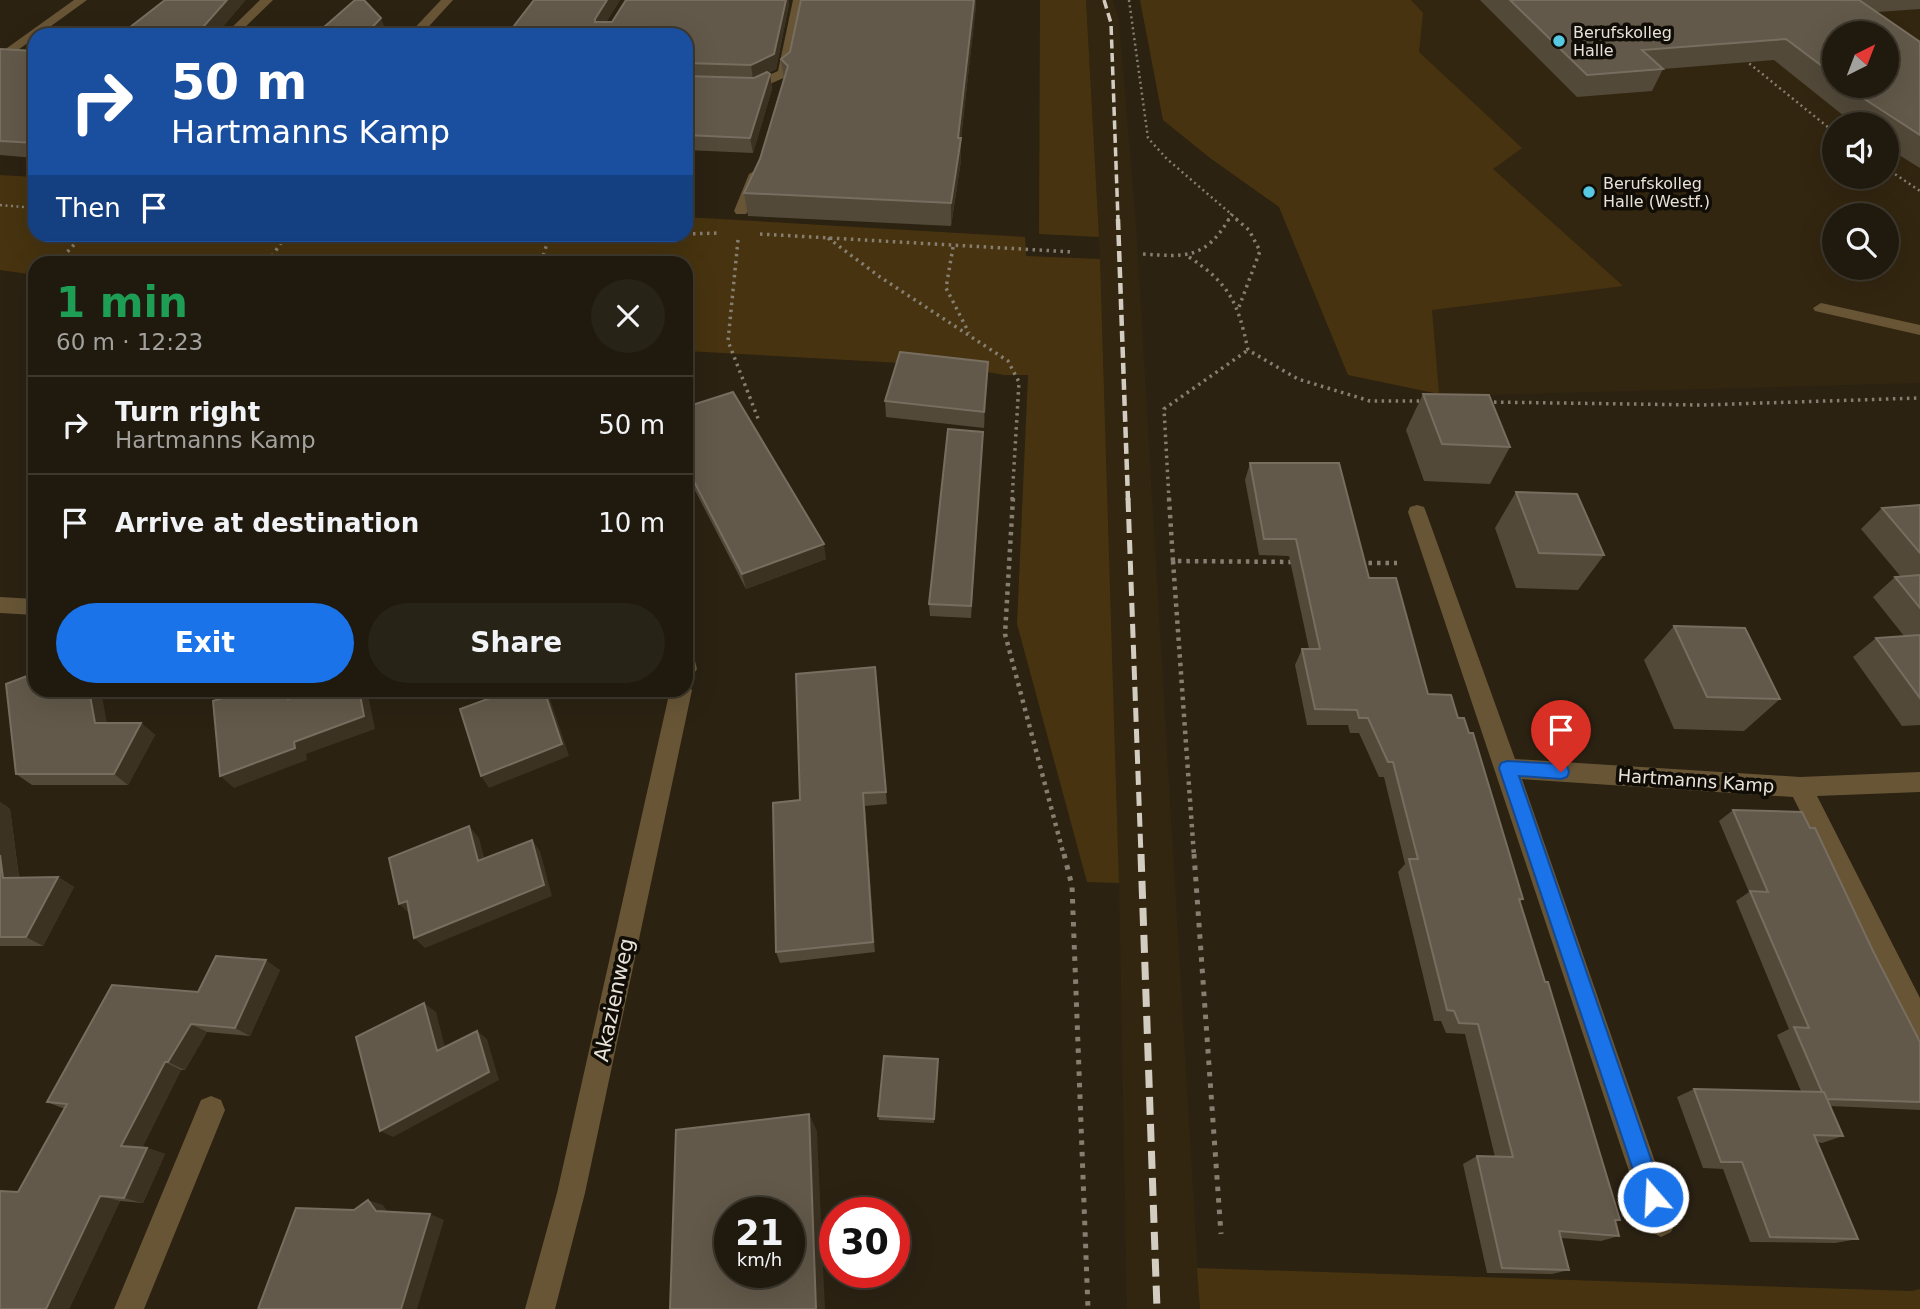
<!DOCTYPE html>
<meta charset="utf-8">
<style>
body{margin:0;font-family:"DejaVu Sans",sans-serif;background:#282317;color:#f1f3f6;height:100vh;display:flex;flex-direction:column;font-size:26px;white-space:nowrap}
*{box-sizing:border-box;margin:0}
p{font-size:23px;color:#a2a19e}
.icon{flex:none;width:38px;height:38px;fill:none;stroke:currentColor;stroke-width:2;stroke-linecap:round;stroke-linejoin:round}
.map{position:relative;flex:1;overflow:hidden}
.panel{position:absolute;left:28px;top:256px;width:665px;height:441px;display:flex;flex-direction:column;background:#201a0e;border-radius:21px;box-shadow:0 7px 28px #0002,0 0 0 2px #3d382e}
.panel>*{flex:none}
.top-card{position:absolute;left:28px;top:28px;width:665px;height:214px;border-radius:21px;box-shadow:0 7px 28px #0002,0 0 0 2px #3d382e;background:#1a4fa0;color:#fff;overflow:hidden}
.needle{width:46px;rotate:42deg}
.buttons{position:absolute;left:1822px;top:21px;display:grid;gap:14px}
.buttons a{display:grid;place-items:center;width:77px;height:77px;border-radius:50%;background:#201a0e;box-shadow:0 7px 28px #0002,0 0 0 2px #3d382e;font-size:35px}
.speed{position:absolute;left:714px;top:1197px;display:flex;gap:14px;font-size:35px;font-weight:700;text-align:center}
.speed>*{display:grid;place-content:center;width:91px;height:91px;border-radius:50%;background:#201a0e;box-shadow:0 7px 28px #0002,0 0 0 2px #3d382e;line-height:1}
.speed small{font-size:18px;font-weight:400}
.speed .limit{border:10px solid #d22;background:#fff;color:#111}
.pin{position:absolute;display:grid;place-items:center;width:60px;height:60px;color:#fff;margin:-72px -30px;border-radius:50% 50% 50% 0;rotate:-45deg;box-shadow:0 0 7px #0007}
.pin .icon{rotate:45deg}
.me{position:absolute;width:77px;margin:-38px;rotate:341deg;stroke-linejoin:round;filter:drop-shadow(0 0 5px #0008)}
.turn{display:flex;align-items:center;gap:24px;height:147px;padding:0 28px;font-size:32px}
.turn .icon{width:91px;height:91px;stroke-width:2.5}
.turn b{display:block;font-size:49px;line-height:60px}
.then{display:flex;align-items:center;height:66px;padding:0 28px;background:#0003;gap:14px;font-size:26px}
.round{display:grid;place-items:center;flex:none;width:74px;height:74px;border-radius:37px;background:#282317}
.head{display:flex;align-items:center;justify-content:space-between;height:119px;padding:0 28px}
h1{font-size:42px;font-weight:800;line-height:52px;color:#1e9e55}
.primary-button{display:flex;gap:14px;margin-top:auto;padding:14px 28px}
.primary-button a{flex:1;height:80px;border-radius:42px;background:#1a73e8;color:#fff;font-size:28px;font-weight:800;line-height:80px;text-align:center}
.primary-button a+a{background:#282317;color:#f1f3f6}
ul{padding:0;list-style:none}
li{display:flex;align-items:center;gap:21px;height:98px;padding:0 28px;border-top:2px solid #3d382e}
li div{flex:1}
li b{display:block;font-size:26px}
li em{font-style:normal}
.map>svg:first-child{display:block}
.built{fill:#332610;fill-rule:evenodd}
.green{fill:#47330f}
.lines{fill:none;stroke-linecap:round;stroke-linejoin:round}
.path-far3{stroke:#867f71;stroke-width:2.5;stroke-dasharray:2 3.5;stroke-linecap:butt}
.path-far2{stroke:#867f71;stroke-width:3.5;stroke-dasharray:2.5 4.5;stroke-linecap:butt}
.path-far1{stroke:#867f71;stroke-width:4.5;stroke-dasharray:3.5 5;stroke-linecap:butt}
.path{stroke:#867f71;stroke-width:5;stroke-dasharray:4.5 7;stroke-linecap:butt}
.minor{fill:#685536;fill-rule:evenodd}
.rail-far3{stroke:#d2ccc1;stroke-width:3.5;stroke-dasharray:9 4.5;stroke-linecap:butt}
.rail-far2{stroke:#d2ccc1;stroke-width:4.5;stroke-dasharray:11 5;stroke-linecap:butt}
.rail-far1{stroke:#d2ccc1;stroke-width:5;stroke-dasharray:14 7;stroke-linecap:butt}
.rail{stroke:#d2ccc1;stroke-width:7;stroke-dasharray:18 9;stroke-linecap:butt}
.wall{fill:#524939;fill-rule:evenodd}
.shaded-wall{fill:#3c3222}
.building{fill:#62594a;stroke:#776e60;stroke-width:2;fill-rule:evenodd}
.route{fill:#1a73e8;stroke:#114b97;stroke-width:2}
.poi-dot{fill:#57c9e2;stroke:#100c06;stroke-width:2.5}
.labels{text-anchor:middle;stroke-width:7;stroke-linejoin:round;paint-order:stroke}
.far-poi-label{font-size:16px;fill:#e8e2d8;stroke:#100c06;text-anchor:start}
.street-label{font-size:18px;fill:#e8e2d8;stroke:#100c06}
.near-street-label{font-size:21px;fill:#e8e2d8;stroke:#100c06}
</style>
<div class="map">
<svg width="1920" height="1309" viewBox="0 0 1920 1309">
<rect width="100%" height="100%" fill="#2b2212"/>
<path class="built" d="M1086 0H1113L1119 20 1136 226 1200 1309H1127L1119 883 1100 259Z
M1140 0H1920V383L1451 396 1348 375 1279 207 1210 158 1163 120ZM1834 33H1886V86H1834ZM1834 124H1886V177H1834ZM1834 215H1886V268H1834Z"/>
<path class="green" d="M1040 0H1086L1099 237 1039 234Z
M1140 0H1411L1423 13 1419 52 1522 148 1493 169 1623 286 1432 310 1439 394 1348 375 1279 207 1210 158 1163 120Z
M0 175 35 177V234H686V217L1025 237 1026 256 1100 259 1119 883 1087 882 1017 624 1028 375H1004L954 366 686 351V262H35V275L0 270Z
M1197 1268 1912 1291 1920 1289V1309H1200Z"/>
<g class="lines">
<path class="path-far3" d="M1129 0 1148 138 1167 159 1238 220
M1745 60 1834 132
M1886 168 1920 191
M0 205 35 208
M1228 220 1232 213"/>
<path class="path-far2" d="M1236 219 1249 230 1260 251 1239 307
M345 234 416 239 672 234
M686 234 720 233
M760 234 1073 252
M828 238 880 277 1008 361 1019 382 1012 500
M738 240 728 341 759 421
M953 247 946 288 969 333
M1143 254C1186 257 1205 259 1229 219
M1189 257C1230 284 1238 303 1248 350L1298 379 1370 401H1422
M58 262 84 234
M268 262 287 234
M541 262 549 238
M28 329 35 301
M1487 402 1701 405 1920 398
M1169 500 1164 409 1248 350"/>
<path class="path-far1" d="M1013 498 1005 634 1064 856
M1169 498 1173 561 1296 562
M1173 561 1194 856
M1360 563H1397"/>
<path class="path" d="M1064 854 1072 886 1088 1309
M1194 854 1221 1234"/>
<path class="minor" d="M74 0H87L0 63V53Z
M260 0H273L237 35H224Z
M441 0H453L421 35H408Z
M793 0H805L788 76 756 90 686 88V80L754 82 778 71Z
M756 170 763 174 748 211 746 214H736L734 211 749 174Z
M1821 303 1920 325V335L1815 311 1813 308Z
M1417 505 1424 507 1426 512 1515 759 1800 777 1920 772V792L1817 796 1920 998V1039L1911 1035 1793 797 1522 779 1676 1222 1671 1232 1661 1237 1651 1232 1646 1222 1408 512 1410 507Z
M0 597 35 599V615L0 613Z
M686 650 693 653 697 669 693 675 686 678Z
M686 683 692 690 585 1193 555 1309H525L557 1193 670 690H686Z
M211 1096 221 1100 225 1110 144 1309H114L201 1100Z"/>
<path class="rail-far3" d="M1104 0 1111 23 1118 220"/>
<path class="rail-far2" d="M1118 219 1128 500"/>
<path class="rail-far1" d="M1128 498 1141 856"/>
<path class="rail" d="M1141 854 1157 1309"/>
</g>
<path class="wall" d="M534 0H620L606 22H612L626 0H789V4L776 69 768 73 770 74 772 89 753 153 686 150V35H507Z
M1480 0H1920V9L1877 12 1920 42V168L1886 147V124H1854L1774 60 1663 69 1652 91 1577 97ZM1834 33 1886 86H1834Z
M976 5 961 138V160L951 226 748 216 744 193 760 159 784 79 781 59Z
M0 49 35 51V158L0 155Z
M988 362 984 428 886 417 885 401Z
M1423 394 1510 447 1490 484 1424 481 1406 430Z
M686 407 826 559 746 589 686 473Z
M983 432 971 618 930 616 929 604Z
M1250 463 1369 578 1428 694 1458 718 1523 899 1520 902 1620 1220 1615 1222 1619 1236 1601 1241 1561 1238 1569 1270 1552 1274 1487 1273 1463 1164 1477 1156 1495 1157 1465 1034 1446 1033 1441 1021H1434L1398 872 1405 864 1384 777H1379L1359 733H1350L1348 725H1307L1295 665 1302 649H1309L1289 556 1259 555 1245 480Z
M1516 492 1604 555 1578 590 1516 588 1495 528Z
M1920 505V725L1902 726 1853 657 1876 638 1904 636 1873 597 1895 577H1901L1861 529 1882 508Z
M1674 626 1780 699 1744 731 1674 729 1644 660Z
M875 667 887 804 865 806 875 952 780 963 776 952 800 800Z
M107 723H141L155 735 128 785H32L16 774Z
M0 802 10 809 19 877H58L74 887 43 946H0Z
M1733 810 1873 951 1920 1042V1110L1830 1106 1843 1136 1822 1143 1817 1142 1858 1239 1835 1243 1750 1242 1723 1169 1703 1168 1677 1097 1694 1089 1801 1091 1777 1035 1789 1029 1736 901 1749 892 1719 821Z
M280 970 250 1036 207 1032 185 1070H181L142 1148H147L165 1154 143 1203 120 1201 69 1309H0L18 1192 65 1109 47 1102 198 992Z
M938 1059 934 1123 879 1120 878 1116Z"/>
<path class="shaded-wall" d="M227 0H246L216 35H196Z
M607 0H620L599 34 595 19Z
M786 0H789V4L776 69 753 79 751 65Z
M974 0H976V5L960 146 961 138V160L951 226V203Z
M381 18 387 33 385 35H365Z
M770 74 772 89 753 153 750 138Z
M988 362V377L984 428V412Z
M824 544 826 559 746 589 742 574Z
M89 690H101L109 735 95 723Z
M286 690H296L300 712 288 699Z
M359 690H367L375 729 306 754 307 760 234 788 220 776 294 742Z
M544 690 550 699 569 756 489 788 481 776Z
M141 723 155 735 128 785 114 774Z
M863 793 865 806 875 952 873 942Z
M0 802 10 809 20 887 3 878 0 855Z
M469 826 479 838 488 872 478 861Z
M532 840 540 851 552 896 425 948 414 938Z
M58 877 74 887 43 946 26 937Z
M407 901 411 915 399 904Z
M266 960 280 970 250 1036 235 1028Z
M424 1003 436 1012 448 1059 437 1051Z
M191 1024 207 1032 185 1070 168 1062Z
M477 1031 487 1039 499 1080 393 1137 380 1131Z
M165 1062 181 1070 140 1152 121 1146Z
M809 1114 817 1131 825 1309H816Z
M147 1148 165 1154 143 1203 124 1198Z
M100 1196 120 1201 69 1309H46Z
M368 1200 383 1205 391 1217 376 1211Z
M430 1214 444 1220 417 1309H401Z"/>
<path class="building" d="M165 0H227L196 35H120Z
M355 0H364L381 18 365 35H315Z
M534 0H607L595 19V22H612L626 0H786L774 54 751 65 686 63V35H507Z
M801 0H974L958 138H961L951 203 744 193 760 159 788 66 781 59 790 52Z
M1510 0H1859L1920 42V135L1866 100 1847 86H1886V33H1834V75L1786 39 1642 50 1663 69 1587 75Z
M0 49 35 51V143L0 141Z
M767 72 770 74 750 138 686 135V76L754 78Z
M900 352 988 362 984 412 885 401Z
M733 392 824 544 742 574 686 466V407Z
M1423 394 1489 395 1510 447 1442 444Z
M948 429 983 432 971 606 929 604Z
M1250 463H1339L1369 578H1396L1428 694 1451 695 1458 718H1464L1469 733H1473L1523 899H1519L1545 982H1548L1620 1220H1615L1619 1236 1559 1231 1569 1270 1502 1268 1477 1156 1513 1157 1478 1024 1459 1023 1454 1011 1447 1010 1409 859H1418L1393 762H1388L1368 718H1359L1357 710 1315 709 1302 649H1320L1296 539H1264Z
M1516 492 1577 494 1604 555 1539 553Z
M1920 505V553L1882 508Z
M1920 575V608L1895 577Z
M1674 626 1745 628 1780 699 1707 697Z
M1920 635V698L1876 638Z
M875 667 886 792 863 793 873 942 776 952 773 803 800 800 796 674Z
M35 673V690H89L95 723H141L114 774H16L6 684Z
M247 690H286L288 699 315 690H359L364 716 294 742 295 748 220 776 213 701Z
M512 690H517L519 695 533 690H544L562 744 481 776 460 709Z
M1733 810 1802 812 1810 828H1815L1873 951 1920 1042V1102L1827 1099 1824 1092H1822L1794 1027 1809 1028 1750 891 1768 892Z
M469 826 478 861 532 840 544 885 414 938 407 901 399 904 389 858Z
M0 855 3 878 58 877 26 937H0Z
M216 956 266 960 235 1028 191 1024 168 1062H165L121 1146 147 1148 124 1198 100 1196 46 1309H0V1191L18 1192 67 1104 47 1102 112 985 198 992Z
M424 1003 437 1051 477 1031 489 1072 380 1131 356 1037Z
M884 1056 938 1059 934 1119 878 1116Z
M1694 1089 1824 1092 1843 1136 1814 1135 1858 1239 1770 1237 1742 1162H1721Z
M809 1114 816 1309H670L676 1130ZM730 1213H789V1272H730Z
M368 1200 376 1211 430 1214 401 1309H258L296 1208 354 1210Z"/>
<path class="route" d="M1507 761 1561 764 1567 766 1569 772 1567 777 1561 779 1519 776 1664 1197 1661 1204 1653 1208 1645 1204 1642 1197 1499 768 1501 763Z"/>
<g class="poi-dot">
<circle cx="1559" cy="41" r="7"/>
<circle cx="1589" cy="192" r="7"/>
</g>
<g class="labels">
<g class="far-poi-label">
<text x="1573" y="38">Berufskolleg<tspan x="1573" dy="18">Halle</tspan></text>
<text x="1603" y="189">Berufskolleg<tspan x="1603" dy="18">Halle (Westf.)</tspan></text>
</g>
<g class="street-label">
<text transform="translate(1696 781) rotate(4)" y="6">Hartmanns Kamp</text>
</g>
<g class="near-street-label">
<text transform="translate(614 1000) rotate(-78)" y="7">Akazienweg</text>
</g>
</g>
</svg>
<div class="buttons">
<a><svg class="needle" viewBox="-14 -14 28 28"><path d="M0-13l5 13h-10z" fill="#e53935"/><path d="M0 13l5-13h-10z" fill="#a2a19e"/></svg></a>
<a><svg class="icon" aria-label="sound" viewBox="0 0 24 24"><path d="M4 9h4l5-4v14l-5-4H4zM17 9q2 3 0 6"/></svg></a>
<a><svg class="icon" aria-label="search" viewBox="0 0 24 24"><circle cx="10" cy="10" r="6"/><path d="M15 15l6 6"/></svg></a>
</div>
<div class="speed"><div>21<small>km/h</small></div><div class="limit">30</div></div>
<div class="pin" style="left:1561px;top:772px;background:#d93025"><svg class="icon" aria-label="arrive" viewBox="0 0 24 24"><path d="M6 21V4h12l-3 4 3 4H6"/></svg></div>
<svg class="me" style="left:1653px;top:1197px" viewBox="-20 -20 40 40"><circle r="17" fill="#1a73e8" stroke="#fff" stroke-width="3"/><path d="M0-11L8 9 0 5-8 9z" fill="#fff"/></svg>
<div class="top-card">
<div class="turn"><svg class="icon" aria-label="right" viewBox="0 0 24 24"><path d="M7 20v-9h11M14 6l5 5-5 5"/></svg><div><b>50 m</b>Hartmanns Kamp</div></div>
<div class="then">Then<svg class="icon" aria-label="arrive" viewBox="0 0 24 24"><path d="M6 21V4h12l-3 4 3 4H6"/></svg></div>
</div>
<section class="panel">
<div class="head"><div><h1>1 min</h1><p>60 m · 12:23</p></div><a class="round"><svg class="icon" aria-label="close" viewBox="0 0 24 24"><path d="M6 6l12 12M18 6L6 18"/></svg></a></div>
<ul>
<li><svg class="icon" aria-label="right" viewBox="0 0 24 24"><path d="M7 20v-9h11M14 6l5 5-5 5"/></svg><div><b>Turn right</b><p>Hartmanns Kamp</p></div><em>50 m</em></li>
<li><svg class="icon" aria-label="arrive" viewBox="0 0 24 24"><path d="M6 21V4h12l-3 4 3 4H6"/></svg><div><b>Arrive at destination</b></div><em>10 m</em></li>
</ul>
<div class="primary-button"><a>Exit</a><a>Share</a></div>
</section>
</div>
